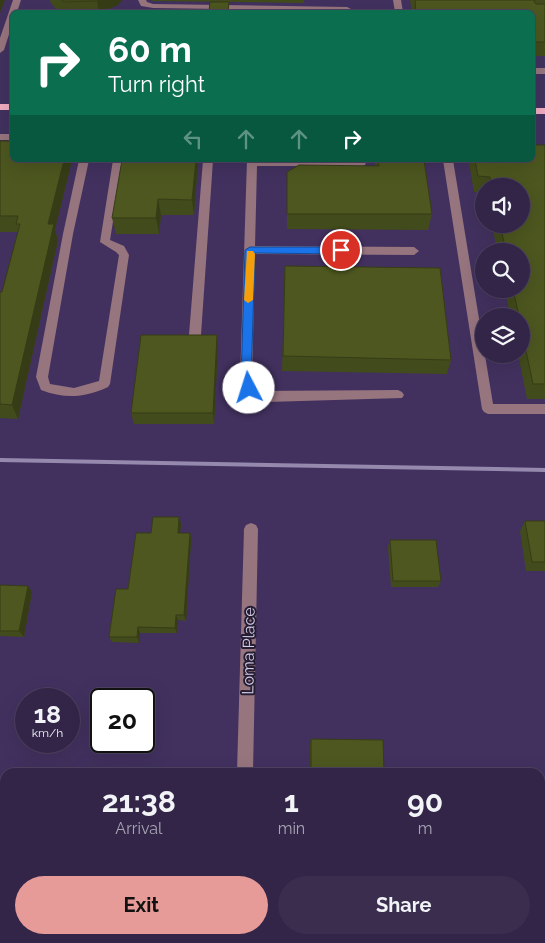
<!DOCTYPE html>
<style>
body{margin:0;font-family:Raleway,sans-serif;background:#3a2d4e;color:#f1f3f6;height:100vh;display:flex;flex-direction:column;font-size:19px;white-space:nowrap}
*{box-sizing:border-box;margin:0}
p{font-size:16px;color:#a8a5b4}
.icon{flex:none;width:28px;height:28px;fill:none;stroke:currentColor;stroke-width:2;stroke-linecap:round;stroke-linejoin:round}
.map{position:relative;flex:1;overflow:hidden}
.panel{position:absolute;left:0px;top:768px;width:545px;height:176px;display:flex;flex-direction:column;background:#322547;border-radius:15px 15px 0 0;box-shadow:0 5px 20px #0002,0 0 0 1px #4d4260}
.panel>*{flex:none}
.guide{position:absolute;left:10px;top:10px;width:525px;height:152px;border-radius:8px;box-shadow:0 5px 20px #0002,0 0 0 1px #4d4260;background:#0b6e4f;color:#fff;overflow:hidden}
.tools{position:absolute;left:475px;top:178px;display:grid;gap:10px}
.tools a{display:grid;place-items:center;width:55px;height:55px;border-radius:50%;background:#322547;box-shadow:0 5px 20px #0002,0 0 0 1px #4d4260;font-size:25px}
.speed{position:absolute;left:15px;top:688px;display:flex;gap:10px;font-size:25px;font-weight:700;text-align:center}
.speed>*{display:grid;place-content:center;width:65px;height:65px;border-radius:50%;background:#322547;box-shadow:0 5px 20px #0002,0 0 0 1px #4d4260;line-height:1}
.speed small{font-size:12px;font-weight:400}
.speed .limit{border:2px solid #111;border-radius:8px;background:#fff;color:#111}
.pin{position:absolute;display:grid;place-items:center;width:42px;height:42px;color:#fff;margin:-21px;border:2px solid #fff;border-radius:50%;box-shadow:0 1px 5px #0007}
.me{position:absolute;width:55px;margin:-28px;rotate:355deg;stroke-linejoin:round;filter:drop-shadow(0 0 4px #0008)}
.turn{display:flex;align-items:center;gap:18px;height:105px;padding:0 15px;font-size:22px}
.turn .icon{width:65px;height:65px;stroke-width:2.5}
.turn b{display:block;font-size:35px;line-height:42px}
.lanes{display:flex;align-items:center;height:48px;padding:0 15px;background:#0003;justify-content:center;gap:25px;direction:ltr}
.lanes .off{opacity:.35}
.eta{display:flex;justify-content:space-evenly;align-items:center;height:85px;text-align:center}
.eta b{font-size:30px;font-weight:700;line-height:35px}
.action{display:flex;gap:10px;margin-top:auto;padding:10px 15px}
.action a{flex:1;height:58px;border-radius:30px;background:#e69b98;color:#111;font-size:20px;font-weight:700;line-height:58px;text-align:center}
.action a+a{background:#3a2d4e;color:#f1f3f6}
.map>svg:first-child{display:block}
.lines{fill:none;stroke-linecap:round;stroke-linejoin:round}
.minor{fill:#97757f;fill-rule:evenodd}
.major{fill:#f0acc1;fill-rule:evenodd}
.rail{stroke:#9589ae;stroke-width:4}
.wall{fill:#424b1b}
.shaded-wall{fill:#363d16}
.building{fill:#4d571f;stroke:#363d16}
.route{fill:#1a73e8;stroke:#114b97}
.slow{fill:#f59e0b}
.labels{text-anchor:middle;stroke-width:4;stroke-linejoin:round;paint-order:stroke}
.street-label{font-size:16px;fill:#d5cdea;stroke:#251e33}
</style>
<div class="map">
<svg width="545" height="943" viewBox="0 0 545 943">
<rect width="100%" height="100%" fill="#42315f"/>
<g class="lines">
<path class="minor" d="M13 0H21L17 12H12V25L4 50 0 53V38Z
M138 0H146L147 2 153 4 347 7 351 9 347 11 153 8 141 6Z
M393 0H401L403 12H395Z
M532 68H545V74H532Z
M0 134H12V140H0Z
M79 160H89L73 234 48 377 50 384 74 388 99 381 119 255 116 252 100 242 113 160H123L110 240 124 246 129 255 110 384 108 387C84 398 65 399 41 390L36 377 63 234Z
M203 160H213L201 335 195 339 189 335Z
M247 160H367L365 165 362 166H257L255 246 414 247 419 251 414 255 255 254 252 380 257 391 398 390 402 392 404 395 402 398 267 402 249 398 240 380Z
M443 160H453L493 404H545V414H488L484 412 482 409Z
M251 523 256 525 258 529 253 772H237L244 529 246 525Z
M233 939H249L250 943H232Z"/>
<path class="major" d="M0 104H12V110H0Z
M532 108H545V114H532Z"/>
<path class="rail" d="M0 460 545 470"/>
</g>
<path class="wall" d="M50 0H122L118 5 101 12H63L55 8 51 3Z
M152 0H304V3L152 1Z
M410 0H545V56H532V12H412Z
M0 141 12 160H72L55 230 58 240 18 419 0 418V292H2L18 232H0Z
M545 145V399H527L518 354H521V316H510L505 289H521V251H497L492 224H521V186H484V193L474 192 469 163V160H532Z
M198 160 194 215H161L159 234H116L112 218Z
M375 160H424L432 214 428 230 287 229V172L375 166Z
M285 266 451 360 447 374 282 371Z
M217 335 218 347 214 424H134L131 413Z
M179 517 181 524 180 533H190L191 540 186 621 178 620 177 633H140L139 643 112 642 109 637 151 533Z
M525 521H545V571H526L520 531Z
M390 540 441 581 438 587H391L388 547Z
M0 585 28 586 32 592 24 637 0 636Z
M311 739 384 772H310V745Z"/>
<path class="shaded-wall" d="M0 0H5L0 13Z
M98 0H122L118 5 101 12H99L97 1Z
M64 160H72L55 230 58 240 18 419 12 405 48 224Z
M196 160H198L194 215 192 200Z
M158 199 161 215 159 234 156 218Z
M217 335 218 347 214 424 213 413Z
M179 517 181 524 179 540 178 533Z
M190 533 191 540 186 621 184 615Z
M28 586 32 592 24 637 19 631Z
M176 615 178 620 177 633 175 628Z
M138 627 140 633 139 643 137 637Z
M106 939H109V943H105Z"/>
<path class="building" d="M61 0H98L97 1 64 2Z
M415 0H535L534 2 536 4H545V42H532V12H416Z
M210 2H229L228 12H209Z
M0 141H12V160H64L48 224H54L12 405 0 404V292H2L20 224H16L18 216H0Z
M532 145H545V384H533L521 327V316H519L513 289H521V251H506L500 224H521V186H492L490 177 478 176 475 160H532Z
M122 160H196L192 200 158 199 156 218H112Z
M378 160H424L432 214H287V172L299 165 379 166Z
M285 266 440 268 451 360 283 356Z
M141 335H217L213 413H131Z
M153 517H179L178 533H190L184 615H176L175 628 138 627 137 637H109L116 589H128L136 533H151Z
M525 521H545V562H532Z
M390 540H436L441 581H393Z
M0 585 28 586 19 631H0Z
M311 739 383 740 384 772H311Z
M75 939H106L105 943H75Z"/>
<path class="route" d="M250 247H341L346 250 341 254 255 253 251 380 254 388 249 392 245 391 241 380 245 250Z"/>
<path class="slow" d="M247 251H253L255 254 253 300 248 303 244 300Z"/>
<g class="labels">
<g class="street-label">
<text transform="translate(248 651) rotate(-89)" y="6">Loma Place</text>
</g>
</g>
</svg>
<div class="tools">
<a><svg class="icon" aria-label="sound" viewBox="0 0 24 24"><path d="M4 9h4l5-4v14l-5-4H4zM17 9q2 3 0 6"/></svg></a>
<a><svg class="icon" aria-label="search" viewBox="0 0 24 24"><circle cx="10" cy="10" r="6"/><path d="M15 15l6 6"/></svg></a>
<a><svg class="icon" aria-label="layers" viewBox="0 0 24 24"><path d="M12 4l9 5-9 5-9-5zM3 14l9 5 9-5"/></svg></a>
</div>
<div class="speed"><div>18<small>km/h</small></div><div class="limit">20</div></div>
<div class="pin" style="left:341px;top:250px;background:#d93025"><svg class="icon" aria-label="arrive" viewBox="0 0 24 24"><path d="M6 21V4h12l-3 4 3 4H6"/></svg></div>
<svg class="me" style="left:249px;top:388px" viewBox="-20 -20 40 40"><circle r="19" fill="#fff"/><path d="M0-13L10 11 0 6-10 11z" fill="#1a73e8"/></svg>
<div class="guide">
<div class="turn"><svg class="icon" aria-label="right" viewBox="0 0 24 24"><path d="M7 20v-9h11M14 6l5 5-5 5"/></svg><div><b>60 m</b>Turn right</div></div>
<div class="lanes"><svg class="icon off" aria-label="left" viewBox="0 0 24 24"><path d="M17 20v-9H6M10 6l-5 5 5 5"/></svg><svg class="icon off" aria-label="ahead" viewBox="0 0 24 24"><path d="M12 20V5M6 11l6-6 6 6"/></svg><svg class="icon off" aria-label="ahead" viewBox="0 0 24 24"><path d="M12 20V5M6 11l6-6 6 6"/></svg><svg class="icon" aria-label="right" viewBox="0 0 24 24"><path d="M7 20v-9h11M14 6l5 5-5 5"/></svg></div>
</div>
<section class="panel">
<div class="eta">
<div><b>21:38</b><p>Arrival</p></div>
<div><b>1</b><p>min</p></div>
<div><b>90</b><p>m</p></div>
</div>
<div class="action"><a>Exit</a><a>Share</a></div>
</section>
</div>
